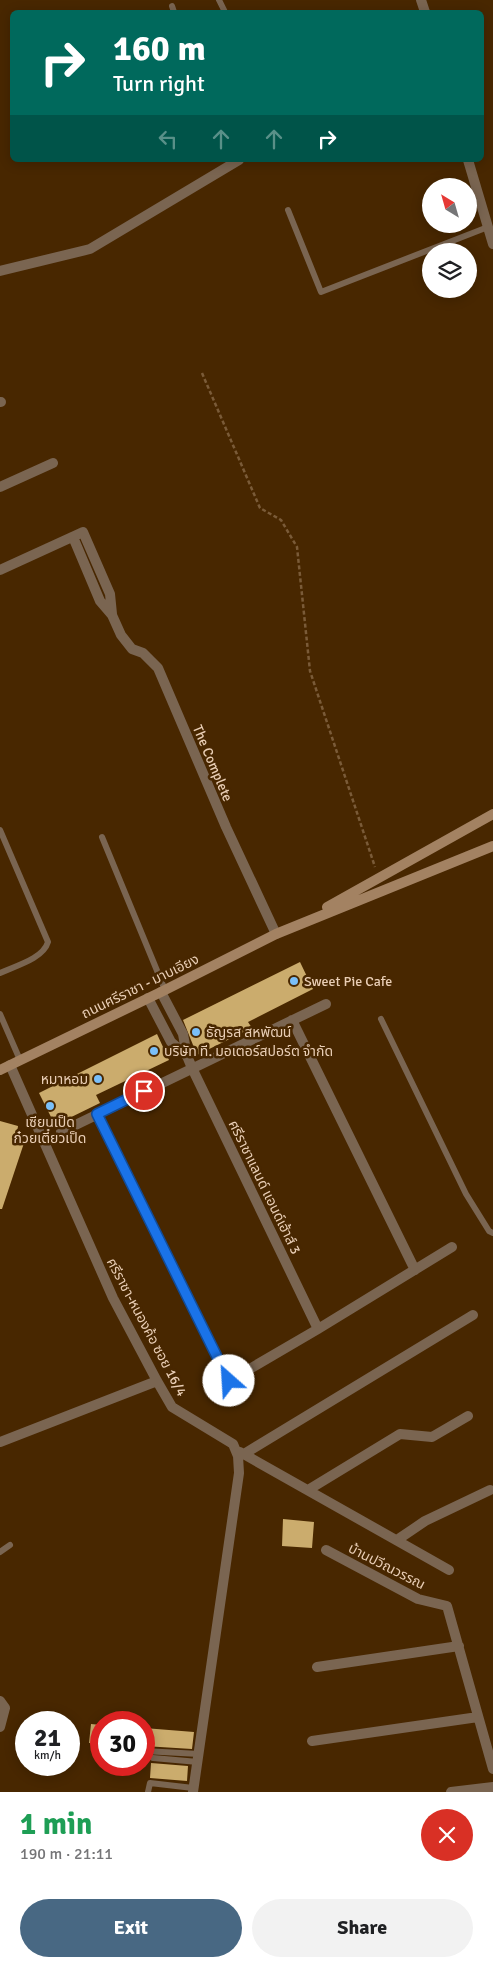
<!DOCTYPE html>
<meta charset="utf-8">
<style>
body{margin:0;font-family:Signika,"Noto Sans Thai",sans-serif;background:#f2f2f2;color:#202124;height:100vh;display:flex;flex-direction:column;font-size:19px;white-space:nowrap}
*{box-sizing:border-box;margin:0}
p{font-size:16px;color:#757577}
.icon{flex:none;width:28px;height:28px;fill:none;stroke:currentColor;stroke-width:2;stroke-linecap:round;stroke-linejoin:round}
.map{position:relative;height:1792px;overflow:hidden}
.side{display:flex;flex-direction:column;background:#fff;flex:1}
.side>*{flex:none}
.top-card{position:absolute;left:10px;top:10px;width:474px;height:152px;border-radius:8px;box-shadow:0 2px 12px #0003;background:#00695c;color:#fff;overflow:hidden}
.needle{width:32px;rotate:323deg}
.buttons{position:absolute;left:422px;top:178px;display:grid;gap:10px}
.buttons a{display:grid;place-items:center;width:55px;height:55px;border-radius:50%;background:#fff;box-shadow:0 2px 12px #0003;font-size:25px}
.speed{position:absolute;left:15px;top:1711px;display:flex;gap:10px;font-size:25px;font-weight:700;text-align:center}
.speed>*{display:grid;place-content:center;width:65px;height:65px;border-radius:50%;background:#fff;box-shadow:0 2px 12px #0003;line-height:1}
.speed small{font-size:12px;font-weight:400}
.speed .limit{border:8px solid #d22;background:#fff;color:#111}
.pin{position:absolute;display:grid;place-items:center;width:42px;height:42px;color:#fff;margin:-21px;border:2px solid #fff;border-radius:50%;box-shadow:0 1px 5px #0007}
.me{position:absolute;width:55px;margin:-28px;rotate:334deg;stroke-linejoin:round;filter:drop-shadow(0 0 4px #0008)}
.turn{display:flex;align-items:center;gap:18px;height:105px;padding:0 20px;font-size:22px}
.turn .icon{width:65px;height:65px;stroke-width:2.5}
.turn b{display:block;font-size:35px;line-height:42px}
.lanes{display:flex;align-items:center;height:48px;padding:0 20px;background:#0003;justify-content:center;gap:25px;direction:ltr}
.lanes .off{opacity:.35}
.round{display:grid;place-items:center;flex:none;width:52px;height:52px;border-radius:26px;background:#f2f2f2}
.overview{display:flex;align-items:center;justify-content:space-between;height:85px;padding:0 20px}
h1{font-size:30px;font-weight:700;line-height:38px;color:#1e9e55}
.button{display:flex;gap:10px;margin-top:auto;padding:10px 20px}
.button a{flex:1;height:58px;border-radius:30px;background:#486883;color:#fff;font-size:20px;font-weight:700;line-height:58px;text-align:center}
.button a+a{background:#f2f2f2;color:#202124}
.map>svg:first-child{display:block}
.building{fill:#cbac6d}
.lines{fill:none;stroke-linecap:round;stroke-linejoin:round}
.path{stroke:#7a5b38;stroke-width:2.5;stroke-dasharray:4 2.5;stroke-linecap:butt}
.service{stroke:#7a6551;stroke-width:6}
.minor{stroke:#7a6551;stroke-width:10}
.secondary{stroke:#a38262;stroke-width:10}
.route-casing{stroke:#114b97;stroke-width:12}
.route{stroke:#1a73e8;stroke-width:9}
.poi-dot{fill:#7abff8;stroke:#482700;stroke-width:2}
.labels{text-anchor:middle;stroke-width:5;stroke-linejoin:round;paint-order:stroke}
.street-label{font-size:14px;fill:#e9ceb5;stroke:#482700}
.poi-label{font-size:14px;fill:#e9ceb5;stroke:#482700;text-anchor:start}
</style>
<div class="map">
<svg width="493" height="1792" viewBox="0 0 493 1792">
<rect width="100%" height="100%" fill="#482700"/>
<path class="building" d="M300 962 313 989 248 1022 252 1028 197 1055 183 1020Z
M157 1034 169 1060 96 1095 100 1103 55 1125 39 1093Z
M0 1121 18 1126 17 1135 24 1143 2 1209H0Z
M283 1519 314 1522 312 1548 282 1546Z
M91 1724 101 1725V1743H89Z
M144 1728 194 1732 192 1749 144 1746Z
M151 1763 188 1766 187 1781 150 1778Z"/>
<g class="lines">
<path class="path" d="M202 373 260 508 281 520 297 547 310 671 375 867"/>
<path class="service" d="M219 0 225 12
M172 6 174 12
M288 210 321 292 488 227
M0 830 48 942C43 959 15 966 0 973
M102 837 165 990
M0 1014 20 1060
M381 1019 466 1194 489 1231 493 1233
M0 1552 10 1545
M95 1747 101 1748
M144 1751 199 1754
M153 1758 198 1762
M148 1792 150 1783 193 1788"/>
<path class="minor" d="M421 0 425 12
M468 160 493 244
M0 271 90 249 239 160
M0 402H1
M0 487 53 463
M73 537 100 601 112 615 121 635 132 649 143 653 158 668 226 827 276 934
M0 570 83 532 110 594 112 614
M161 992 183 1034 187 1056 192 1068 318 1329
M148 998 171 1042 187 1056
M292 1020 415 1270
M10 1065 113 1298 157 1381 172 1407 233 1444 238 1456 239 1473 193 1792
M97 1115 229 1381 318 1329 452 1247
M61 1132 326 1004
M0 1442 157 1381
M240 1452 449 1570
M244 1454 473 1315
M308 1490 400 1434 432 1437 468 1416
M397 1540 425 1521 490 1490
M326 1550 418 1599 447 1606 493 1769
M317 1667 459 1646
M0 1701 5 1708 0 1727
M312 1741 478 1717
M451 1792 493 1787"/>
<path class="secondary" d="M327 907 493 814
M0 1070 161 992 276 934 493 846"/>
</g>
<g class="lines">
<g class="route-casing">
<path id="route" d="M144 1091 97 1114 229 1381"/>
</g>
<use href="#route" class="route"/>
</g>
<g class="poi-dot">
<circle cx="294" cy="981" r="5"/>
<circle cx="196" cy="1032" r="5"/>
<circle cx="154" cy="1051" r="5"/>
<circle cx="98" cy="1079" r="5"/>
<circle cx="50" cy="1106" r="5"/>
</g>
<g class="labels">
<g class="street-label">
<text transform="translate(213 763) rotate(67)" y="5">The Complete</text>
<text transform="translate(140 986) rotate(-26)" y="5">ถนนศรีราชา - มาบเอียง</text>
<text transform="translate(265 1187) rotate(64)" y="5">ศรีราชาแลนด์ แอนด์เฮ้าส์ 3</text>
<text transform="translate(147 1327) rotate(62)" y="5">ศรีราชา-หนองค้อ ซอย 16/4</text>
<text transform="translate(387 1566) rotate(27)" y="5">บ้านปวีณวรรณ</text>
</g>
<g class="poi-label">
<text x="304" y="986">Sweet Pie Cafe</text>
<text x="206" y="1037">ธัญรส สหพัฒน์</text>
<text x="164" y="1056">บริษัท ที. มอเตอร์สปอร์ต จำกัด</text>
<text x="88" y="1084" text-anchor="end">หมาหอม</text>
<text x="50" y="1127" text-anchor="middle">เซียนเป็ด<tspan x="50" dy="16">ก๋วยเตี๋ยวเป็ด</tspan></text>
</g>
</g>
</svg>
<div class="buttons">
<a><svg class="needle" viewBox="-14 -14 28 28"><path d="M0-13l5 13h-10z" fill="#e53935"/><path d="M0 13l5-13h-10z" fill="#757577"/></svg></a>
<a><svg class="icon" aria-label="layers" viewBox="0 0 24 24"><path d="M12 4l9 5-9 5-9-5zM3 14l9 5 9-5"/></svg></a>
</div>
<div class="speed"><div>21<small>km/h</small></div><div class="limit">30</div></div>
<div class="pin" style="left:144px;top:1091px;background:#d93025"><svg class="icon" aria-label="arrive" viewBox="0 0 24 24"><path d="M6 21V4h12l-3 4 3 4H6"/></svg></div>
<svg class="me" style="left:229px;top:1381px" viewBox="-20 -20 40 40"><circle r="19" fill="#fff"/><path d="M0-13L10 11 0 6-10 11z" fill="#1a73e8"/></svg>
<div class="top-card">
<div class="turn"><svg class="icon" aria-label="right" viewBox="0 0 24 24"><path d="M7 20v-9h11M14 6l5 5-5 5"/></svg><div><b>160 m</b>Turn right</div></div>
<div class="lanes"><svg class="icon off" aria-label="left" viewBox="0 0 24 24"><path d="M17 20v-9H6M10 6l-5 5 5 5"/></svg><svg class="icon off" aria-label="ahead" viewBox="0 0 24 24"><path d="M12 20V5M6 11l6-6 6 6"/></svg><svg class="icon off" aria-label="ahead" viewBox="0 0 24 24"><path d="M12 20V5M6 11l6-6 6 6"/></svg><svg class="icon" aria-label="right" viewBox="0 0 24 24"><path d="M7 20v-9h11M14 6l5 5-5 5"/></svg></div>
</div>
</div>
<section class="side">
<div class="overview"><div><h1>1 min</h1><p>190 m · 21:11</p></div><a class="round" style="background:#d93025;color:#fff"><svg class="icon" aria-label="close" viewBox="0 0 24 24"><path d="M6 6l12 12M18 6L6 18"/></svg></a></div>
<div class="button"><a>Exit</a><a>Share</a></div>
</section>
